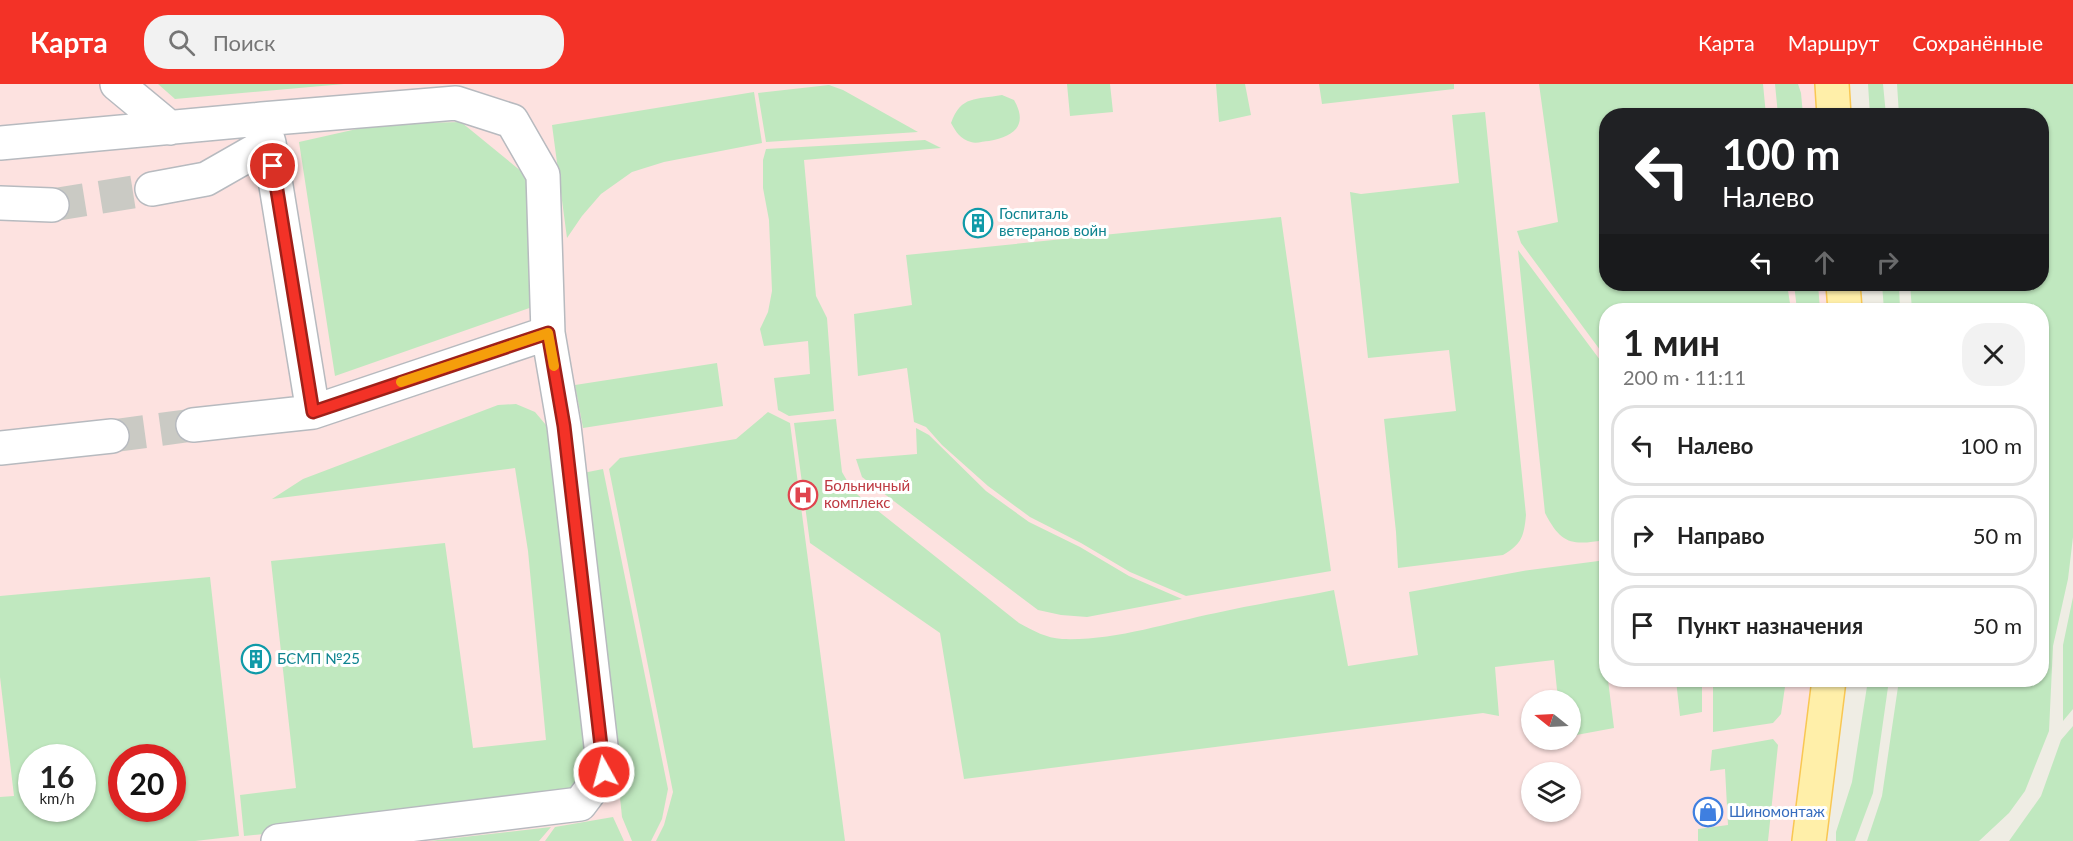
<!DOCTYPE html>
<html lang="ru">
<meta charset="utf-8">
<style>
body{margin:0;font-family:Lato,sans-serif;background:#f2f2f2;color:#222;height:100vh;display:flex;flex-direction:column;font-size:22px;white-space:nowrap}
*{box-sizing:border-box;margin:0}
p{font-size:20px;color:#767676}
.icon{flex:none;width:33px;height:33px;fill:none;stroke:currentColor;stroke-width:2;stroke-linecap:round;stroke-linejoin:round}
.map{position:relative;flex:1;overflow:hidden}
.details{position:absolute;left:1599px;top:219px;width:450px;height:384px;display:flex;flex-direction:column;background:#fff;border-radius:24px;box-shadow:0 2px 4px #0004}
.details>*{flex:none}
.guide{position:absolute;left:1599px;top:24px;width:450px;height:183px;border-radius:24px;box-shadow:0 2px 4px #0004;background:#202124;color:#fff;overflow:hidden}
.needle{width:39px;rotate:288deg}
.tools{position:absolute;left:1521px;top:606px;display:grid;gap:12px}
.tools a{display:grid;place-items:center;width:60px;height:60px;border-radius:50%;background:#fff;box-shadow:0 2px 4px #0004;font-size:30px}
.speed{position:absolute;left:18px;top:660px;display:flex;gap:12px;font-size:30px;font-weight:700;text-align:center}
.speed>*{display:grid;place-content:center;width:78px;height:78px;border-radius:50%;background:#fff;box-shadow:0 2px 4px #0004;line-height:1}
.speed small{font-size:15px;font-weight:400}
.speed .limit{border:9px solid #d22;background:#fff;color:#111}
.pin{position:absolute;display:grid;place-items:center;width:51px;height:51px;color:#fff;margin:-26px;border:3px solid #fff;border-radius:50%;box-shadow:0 2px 6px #0007}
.me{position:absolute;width:66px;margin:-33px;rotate:353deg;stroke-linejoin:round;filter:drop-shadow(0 0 4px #0008)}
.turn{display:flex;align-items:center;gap:21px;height:126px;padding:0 24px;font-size:27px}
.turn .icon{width:78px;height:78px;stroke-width:2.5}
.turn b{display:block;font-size:42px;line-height:51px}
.lanes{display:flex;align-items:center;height:57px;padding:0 24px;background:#0003;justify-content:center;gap:30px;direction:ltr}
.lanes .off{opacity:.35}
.round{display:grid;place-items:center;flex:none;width:63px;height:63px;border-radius:24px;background:#f2f2f2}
.overview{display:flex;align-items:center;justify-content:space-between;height:102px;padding:0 24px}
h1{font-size:36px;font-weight:700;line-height:45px}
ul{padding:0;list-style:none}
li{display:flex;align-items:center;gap:18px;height:81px;margin:0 12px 9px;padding:0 12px;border:3px solid #e0e0e0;border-radius:24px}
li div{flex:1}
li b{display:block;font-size:22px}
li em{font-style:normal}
header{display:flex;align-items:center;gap:36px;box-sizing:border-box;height:84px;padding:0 30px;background:#f33227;color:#fff}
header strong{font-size:28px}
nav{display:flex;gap:33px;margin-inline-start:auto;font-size:21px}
.search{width:420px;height:54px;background:#f2f2f2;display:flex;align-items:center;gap:15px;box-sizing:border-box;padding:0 21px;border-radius:24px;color:#767676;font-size:22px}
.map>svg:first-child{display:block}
.medical{fill:#fde2e0;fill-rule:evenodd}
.green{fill:#c0e8bf;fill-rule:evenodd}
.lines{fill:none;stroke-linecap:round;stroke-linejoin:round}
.minor-tunnel{stroke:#cacac4;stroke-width:33;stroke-dasharray:33 16;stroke-linecap:butt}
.minor-casing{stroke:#b7babf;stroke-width:36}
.major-casing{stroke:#f9c753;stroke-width:36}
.minor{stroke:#fff;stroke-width:33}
.major{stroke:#ffefa9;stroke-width:33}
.route-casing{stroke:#9e2019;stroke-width:15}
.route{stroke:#f33227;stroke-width:10}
.slow{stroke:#f59e0b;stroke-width:10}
.labels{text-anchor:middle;stroke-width:6;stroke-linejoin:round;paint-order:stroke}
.culture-label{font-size:15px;fill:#0d838f;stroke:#fff;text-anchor:start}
.health-label{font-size:15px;fill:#be3a42;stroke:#fff;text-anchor:start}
.shop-label{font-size:15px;fill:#366cbe;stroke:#fff;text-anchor:start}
</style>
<header>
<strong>Карта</strong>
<div class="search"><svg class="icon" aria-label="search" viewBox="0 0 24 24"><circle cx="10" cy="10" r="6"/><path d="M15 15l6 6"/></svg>Поиск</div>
<nav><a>Карта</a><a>Маршрут</a><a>Сохранённые</a></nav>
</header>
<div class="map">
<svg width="2073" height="757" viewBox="0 0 2073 757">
<rect width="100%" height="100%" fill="#efede4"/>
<path class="medical" d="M0 0H1832L1834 31 1606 32V200H1843L1845 226H1606V596H1829L1809 757H0ZM1532 616H1570V656H1532ZM32 674H82V724H32ZM122 674H172V724H122ZM1532 688H1570V728H1532Z"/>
<path class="green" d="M158 0H344L175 15Z
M1067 0H1110L1113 28 1070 32Z
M1216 0H1245L1251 31 1219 38Z
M1319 0H1454V5L1322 20Z
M1539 0H1763L1766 31 1606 32V200H1787L1791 226H1606V274L1521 159 1517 147 1558 138Z
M1775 0H1798L1801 9 1803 31H1778Z
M1868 0H1883L1886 31H1870Z
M1897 0H2073V453L2068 495 2053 562 2049 647 2025 707 2009 729 1979 757H1867L1882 712 1899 596H2042V226H1912L1910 200H2042V32L1899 31Z
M829 1 843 6 918 48 766 58 758 9Z
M754 8 762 59 664 78 632 88 601 110 582 132 567 154 552 41Z
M1002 11 1014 16C1029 42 1013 53 989 57 984 57 976 60 971 58 960 55 956 48 951 39 961 11 976 16 1002 11Z
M1485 28 1526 431C1524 452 1522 460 1503 471L1398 484 1396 448 1384 335 1456 327 1449 266 1368 274 1350 108 1361 110 1459 99 1452 31Z
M461 38 527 92 538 221 335 292 299 58 379 40Z
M925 56 941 64 804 76 816 212 827 234 834 327 789 332 778 326 774 294 810 290 808 257 764 262 760 245 768 228 772 207 769 136 763 104V76L766 65Z
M1281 133 1331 487 1186 512 1130 488 1081 459 1030 433 988 402 942 361 926 343 914 338 907 284 858 292 854 230 912 221 906 171Z
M1518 166 1606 284V456C1573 461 1562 462 1545 429Z
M1794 200H1818L1820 226H1797Z
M1882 200H1899L1900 226H1884Z
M717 279 723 322 583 344 575 301Z
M516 320 535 328 546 341 561 367 565 404 555 410 596 665 582 710 409 736 244 752 240 711 296 704 271 477 445 459 473 664 546 656 528 467 515 384 272 415 303 395 498 321Z
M768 328 790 339 845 757H656L664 741 673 708 609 385 620 374 736 355Z
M836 335 842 388 853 407 1019 539C1034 547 1046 554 1062 555 1114 557 1166 539 1216 529 1255 520 1295 514 1334 506L1348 582 1418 571 1409 508 1523 487 1606 476V596H1608L1614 644 1571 652 1570 616H1558L1554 576 1495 583 1499 632 1483 629 964 695 940 549 810 459 794 339Z
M916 344 929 351 986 407 1029 438 1080 463 1129 492 1182 515 1087 533 1061 531 1038 526 862 393 856 375 917 370Z
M603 385 668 705 662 735 651 757H632L622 733 610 616 583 389Z
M210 493 239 752 195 757H0V713L14 712 0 593V512ZM32 674H82V724H32ZM122 674H172V724H122Z
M2073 513V625L2063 637V561Z
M1676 596H1702V628L1680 632Z
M1713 596H1786L1781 630 1773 639 1713 648Z
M1868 596H1889L1873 709 1855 757H1836V748L1852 698Z
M2073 642V757H2009L2041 712 2061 656Z
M1773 655 1778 661 1768 757H1698V745L1728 741 1725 685 1710 687 1712 666Z
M613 733 624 757H545L555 743Z
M551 743 539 757H429Z"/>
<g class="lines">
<path class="minor-tunnel" d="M52 121 152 105
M112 352 193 341"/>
<g class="minor-casing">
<path id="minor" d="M117 0 170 44
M0 59 262 35 269 59 206 95 152 105
M269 59 313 328
M0 119 52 121
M193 341 313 328 548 249 543 91 512 37 456 19 262 35
M0 364 112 352
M278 757 580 720 604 688 564 342 548 249"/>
</g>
<g class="major-casing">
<path id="major" d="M1832 0 1834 32
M1843 200 1845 226
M1809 757 1829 596"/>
</g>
<use href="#minor" class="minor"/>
<use href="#major" class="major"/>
</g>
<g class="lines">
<g class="route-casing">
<path id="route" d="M273 82 313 328 548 249 564 342 604 688"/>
</g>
<use href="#route" class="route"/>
<path class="slow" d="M401 298 548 249 554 282"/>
</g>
<defs>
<g id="building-ring" transform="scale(1.5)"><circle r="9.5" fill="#fff" stroke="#0f9aa8" stroke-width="1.5"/><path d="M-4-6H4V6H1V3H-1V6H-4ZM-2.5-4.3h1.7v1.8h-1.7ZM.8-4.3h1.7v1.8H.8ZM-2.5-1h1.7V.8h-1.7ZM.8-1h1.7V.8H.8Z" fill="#0f9aa8"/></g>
<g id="hospital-ring" transform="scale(1.5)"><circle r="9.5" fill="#fff" stroke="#e0444e" stroke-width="1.5"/><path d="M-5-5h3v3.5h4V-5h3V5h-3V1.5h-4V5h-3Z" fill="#e0444e"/></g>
<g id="shop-ring" transform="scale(1.5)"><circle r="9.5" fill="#fff" stroke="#3f7fe0" stroke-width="1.5"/><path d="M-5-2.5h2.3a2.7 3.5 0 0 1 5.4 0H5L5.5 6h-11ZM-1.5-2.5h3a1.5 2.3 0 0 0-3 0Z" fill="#3f7fe0"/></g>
</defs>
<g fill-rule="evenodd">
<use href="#building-ring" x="978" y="139"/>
<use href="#hospital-ring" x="803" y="411"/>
<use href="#building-ring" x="256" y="575"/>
<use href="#shop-ring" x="1708" y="728"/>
</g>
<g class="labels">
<g class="culture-label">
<text x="999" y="135">Госпиталь<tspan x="999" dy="17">ветеранов войн</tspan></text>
<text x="277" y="580">БСМП №25</text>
</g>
<g class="health-label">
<text x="824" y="407">Больничный<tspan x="824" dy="17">комплекс</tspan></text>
</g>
<g class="shop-label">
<text x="1729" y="733">Шиномонтаж</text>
</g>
</g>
</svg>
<div class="tools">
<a><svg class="needle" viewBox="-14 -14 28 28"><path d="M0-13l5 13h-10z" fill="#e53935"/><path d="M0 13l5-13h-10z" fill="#767676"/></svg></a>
<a><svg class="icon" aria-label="layers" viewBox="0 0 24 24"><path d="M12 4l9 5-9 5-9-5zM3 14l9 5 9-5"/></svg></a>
</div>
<div class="speed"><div>16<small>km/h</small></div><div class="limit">20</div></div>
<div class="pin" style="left:273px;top:82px;background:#d93025"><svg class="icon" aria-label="arrive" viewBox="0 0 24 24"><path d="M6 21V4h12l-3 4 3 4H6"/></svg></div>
<svg class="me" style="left:604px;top:688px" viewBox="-20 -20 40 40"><circle r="17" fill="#f33227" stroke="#fff" stroke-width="3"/><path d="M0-11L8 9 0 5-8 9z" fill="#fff"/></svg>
<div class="guide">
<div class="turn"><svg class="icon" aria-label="left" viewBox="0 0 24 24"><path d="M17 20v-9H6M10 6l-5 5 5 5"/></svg><div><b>100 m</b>Налево</div></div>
<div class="lanes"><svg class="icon" aria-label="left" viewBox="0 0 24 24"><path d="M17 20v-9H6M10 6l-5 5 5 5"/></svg><svg class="icon off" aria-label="ahead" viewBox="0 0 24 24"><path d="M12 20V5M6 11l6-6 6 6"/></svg><svg class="icon off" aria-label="right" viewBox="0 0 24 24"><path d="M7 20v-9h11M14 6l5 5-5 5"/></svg></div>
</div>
<section class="details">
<div class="overview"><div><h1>1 мин</h1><p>200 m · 11:11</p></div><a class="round"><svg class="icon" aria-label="close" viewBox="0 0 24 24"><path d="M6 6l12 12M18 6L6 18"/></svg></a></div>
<ul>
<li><svg class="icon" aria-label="left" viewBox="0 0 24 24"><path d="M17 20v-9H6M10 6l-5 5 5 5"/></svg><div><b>Налево</b></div><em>100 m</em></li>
<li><svg class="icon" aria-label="right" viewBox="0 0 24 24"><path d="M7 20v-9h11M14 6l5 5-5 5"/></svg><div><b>Направо</b></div><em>50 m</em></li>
<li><svg class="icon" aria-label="arrive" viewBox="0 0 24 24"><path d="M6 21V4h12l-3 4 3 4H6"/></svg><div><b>Пункт назначения</b></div><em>50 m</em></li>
</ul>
</section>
</div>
